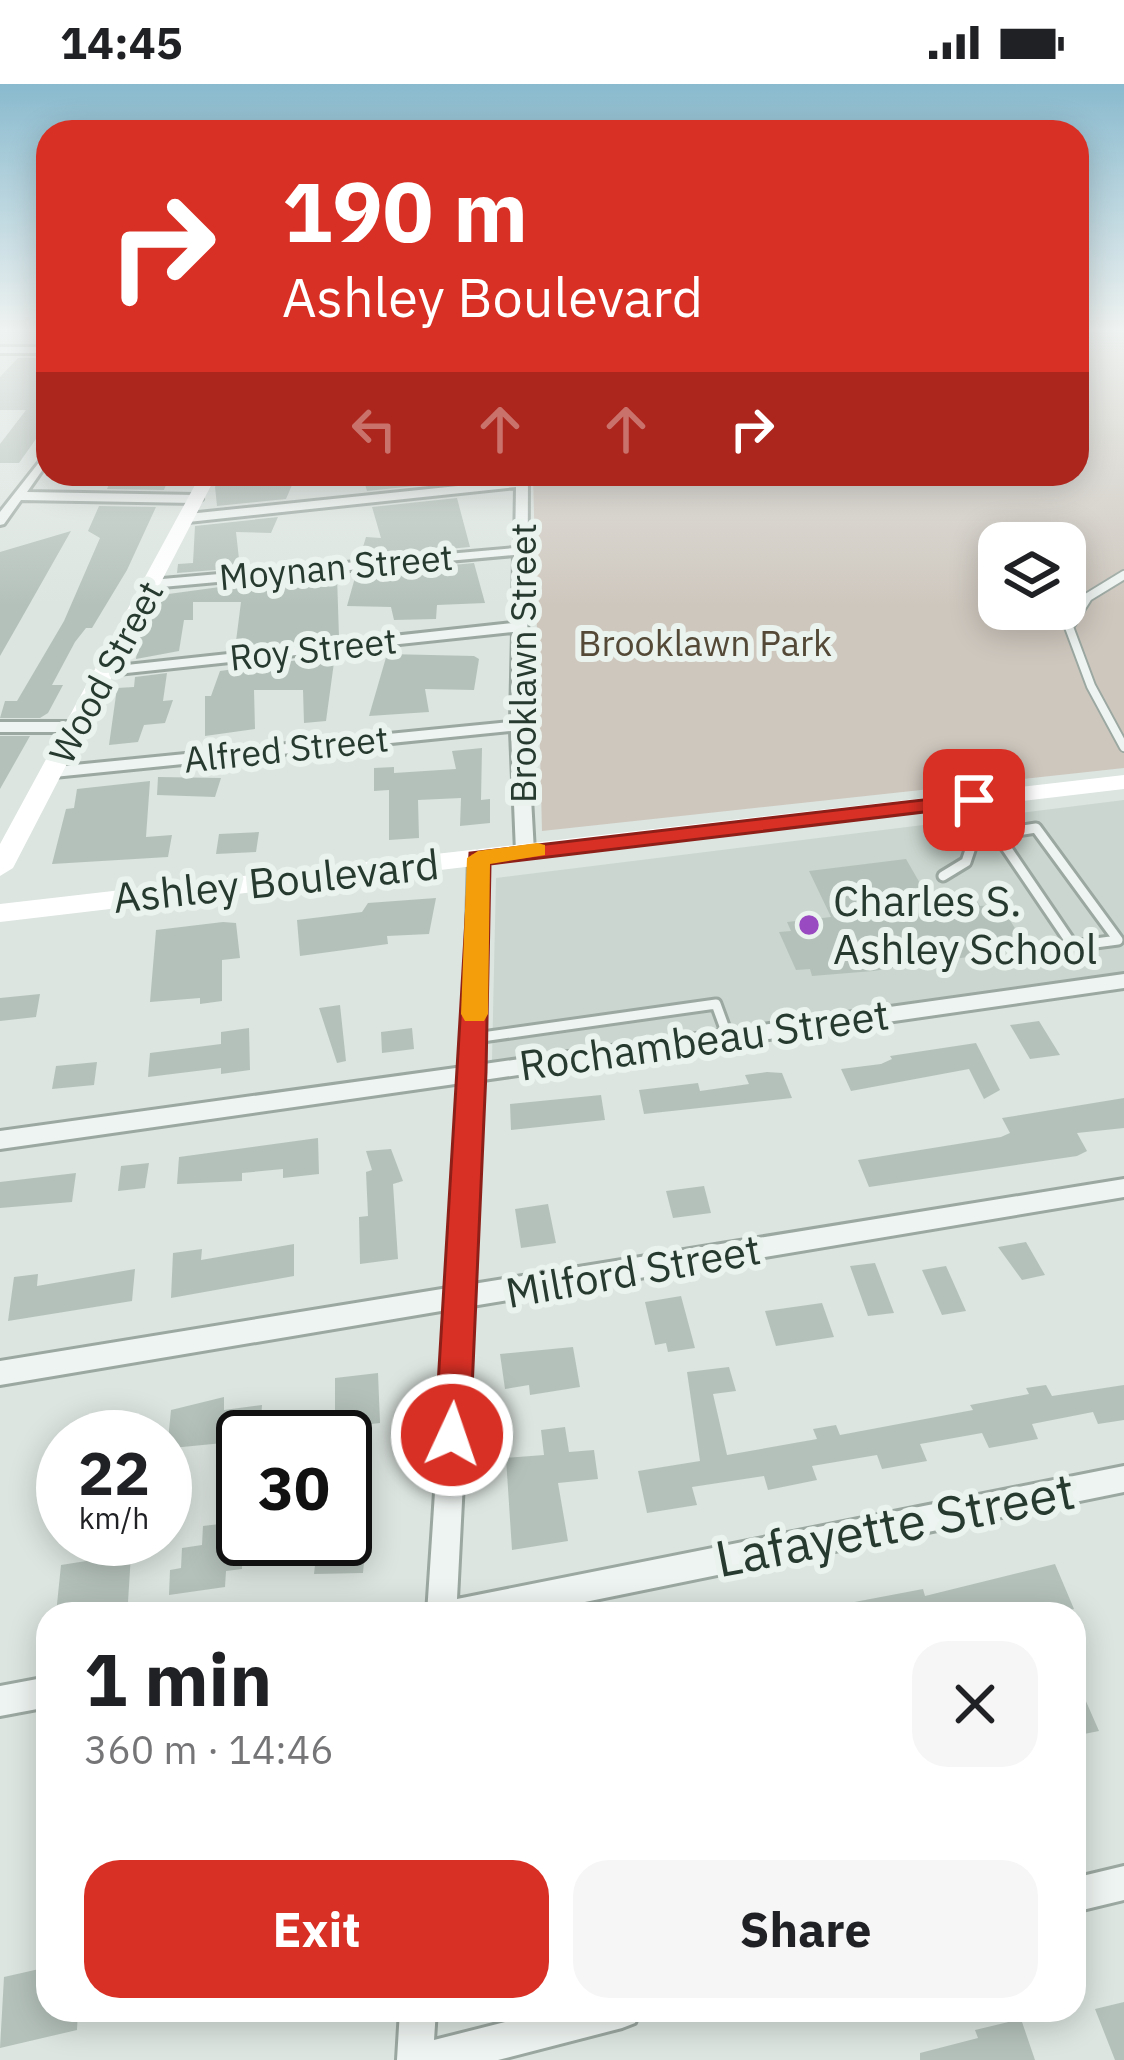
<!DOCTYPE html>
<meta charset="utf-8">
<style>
body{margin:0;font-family:"IBM Plex Sans",sans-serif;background:#f6f6f6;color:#202124;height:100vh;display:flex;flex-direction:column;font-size:45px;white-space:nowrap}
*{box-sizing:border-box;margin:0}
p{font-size:39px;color:#757577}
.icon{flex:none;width:66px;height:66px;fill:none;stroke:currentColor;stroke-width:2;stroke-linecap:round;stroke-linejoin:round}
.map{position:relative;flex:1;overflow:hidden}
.panel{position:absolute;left:36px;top:1518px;width:1050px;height:420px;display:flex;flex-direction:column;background:#fff;border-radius:36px;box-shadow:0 6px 30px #0003}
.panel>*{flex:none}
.guide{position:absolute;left:36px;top:36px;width:1053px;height:366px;border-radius:36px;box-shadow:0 6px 30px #0003;background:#d93025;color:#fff;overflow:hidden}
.fabs{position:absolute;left:978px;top:438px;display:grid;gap:24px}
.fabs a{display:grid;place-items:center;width:108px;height:108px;border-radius:24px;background:#fff;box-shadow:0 6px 30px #0003;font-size:60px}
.speed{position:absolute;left:36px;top:1326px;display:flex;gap:24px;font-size:60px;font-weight:700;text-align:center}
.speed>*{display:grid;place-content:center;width:156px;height:156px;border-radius:50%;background:#fff;box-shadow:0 6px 30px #0003;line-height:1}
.speed small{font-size:30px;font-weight:400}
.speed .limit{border:6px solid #111;border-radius:18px;background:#fff;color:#111}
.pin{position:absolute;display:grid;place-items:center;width:102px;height:102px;color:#fff;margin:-51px;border-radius:24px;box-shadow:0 6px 18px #0006}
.me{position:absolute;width:132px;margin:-66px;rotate:3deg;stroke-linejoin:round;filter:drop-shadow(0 0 9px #0008)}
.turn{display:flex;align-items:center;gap:42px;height:252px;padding:0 48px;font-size:54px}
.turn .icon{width:156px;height:156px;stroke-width:2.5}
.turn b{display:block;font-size:84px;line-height:102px}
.lanes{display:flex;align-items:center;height:114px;padding:0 48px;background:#0003;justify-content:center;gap:60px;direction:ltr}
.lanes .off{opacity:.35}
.round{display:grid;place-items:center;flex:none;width:126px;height:126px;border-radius:36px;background:#f6f6f6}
.head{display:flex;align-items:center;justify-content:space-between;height:204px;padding:0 48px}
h1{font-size:72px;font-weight:700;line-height:90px}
.cta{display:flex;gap:24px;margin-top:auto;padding:24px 48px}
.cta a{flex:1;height:138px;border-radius:36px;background:#d93025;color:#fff;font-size:48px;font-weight:700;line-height:138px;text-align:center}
.cta a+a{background:#f6f6f6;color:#202124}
.status{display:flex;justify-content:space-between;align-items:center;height:84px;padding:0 60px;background:#fff;direction:ltr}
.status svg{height:33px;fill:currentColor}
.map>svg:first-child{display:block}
.built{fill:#cad6cf}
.green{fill:#cec7be;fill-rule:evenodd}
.building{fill:#b4c1ba}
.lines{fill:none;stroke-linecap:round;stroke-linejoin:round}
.lane-far1-casing{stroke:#9ba7a1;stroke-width:12}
.lane-casing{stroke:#9ba7a1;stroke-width:15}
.street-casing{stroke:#9ba7a1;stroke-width:6}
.lane-far1{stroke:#eef4f1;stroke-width:8}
.lane{stroke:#eef4f1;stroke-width:9}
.street{fill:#eef4f1;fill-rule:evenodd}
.secondary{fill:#fff;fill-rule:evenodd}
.route{fill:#d93025;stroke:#8d1f18;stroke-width:3}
.slow{fill:#f59e0b}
.poi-dot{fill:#994ac1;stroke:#ebf3ee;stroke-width:4.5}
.labels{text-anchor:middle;stroke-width:12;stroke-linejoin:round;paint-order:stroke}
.far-street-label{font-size:36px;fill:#273a30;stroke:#ebf3ee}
.far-park-label{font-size:36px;fill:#544936;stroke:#ebf3ee}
.street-label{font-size:42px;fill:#273a30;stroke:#ebf3ee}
.poi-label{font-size:42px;fill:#273a30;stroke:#ebf3ee;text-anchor:start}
.near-street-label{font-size:51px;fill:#273a30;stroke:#ebf3ee}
</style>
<div class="status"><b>14:45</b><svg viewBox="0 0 49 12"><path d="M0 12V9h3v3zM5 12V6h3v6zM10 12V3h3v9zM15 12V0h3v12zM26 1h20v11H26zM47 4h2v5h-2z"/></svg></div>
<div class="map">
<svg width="1124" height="1976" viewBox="0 0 1124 1976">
<rect width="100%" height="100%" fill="#dce5e0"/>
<path class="built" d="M1124 716V888L492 977 496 794Z"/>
<path class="green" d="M1077 245H1124V684L542 747 533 390H1077ZM999 459H1065V525H999Z"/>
<path class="building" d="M18 274H44L36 285H48V338L19 379H0V360L26 326H0V293Z
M170 390 164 406 107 405 113 391Z
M221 390H285V394H295L286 415 217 422 215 403Z
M362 390H450L452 398 367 407Z
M457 414 470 463 360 473 366 453 381 454 372 423Z
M99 422 156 423 127 486 92 544H86L75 558 52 601H63L48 629 40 634H0L5 617H17L64 537 100 454 88 447Z
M278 433 271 449 236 448 240 484 177 489 178 480 193 479 195 442Z
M71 447 20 537 0 572V468Z
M474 479 485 519 437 521 436 535 394 536 391 523 347 522 356 490Z
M337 492 339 553 235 565 241 518H193V536H184L179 567 136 575 138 557 161 511 242 500 302 503 301 495Z
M387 570 474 572 479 575 474 606 425 605 429 628 369 632Z
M335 571 326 637 304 639 303 606H254L255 645 205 652V612H211L220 587Z
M167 589 163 617 173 616 165 639 144 641 138 658 109 661 117 604 134 603 135 593Z
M0 652H30L0 705Z
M482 664 481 716 490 715V739L460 742 461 714 418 716 419 754 389 756V706L374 707V684L394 683V689L456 685 452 667Z
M158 693 221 694 215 713 157 711Z
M150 697 146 753 172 751 168 773 52 780 66 725 74 724 77 705Z
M259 748 256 768 216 770 219 750Z
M906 775 932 820 975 814 980 822 994 821 1000 831 1006 830 1018 849H1012L1016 856 1002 858 1008 867 873 887 812 892 810 885 796 886 779 848 791 847 787 838 831 833 809 787Z
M436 814 429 850 387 852 388 860 300 872 297 836 362 828 368 819Z
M223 838 236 839 240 874 222 876V917L200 920V914L150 918 156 846Z
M40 910 36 933 0 937V914Z
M340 921 346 977 337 979 319 924Z
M1039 937 1060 971 1030 975 1010 941Z
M249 944 250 986 221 990V984L148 993 150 969 221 960V948Z
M412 944 414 965 382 969 381 948Z
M976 959 1000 1006 984 1015 969 985 851 1007 841 985 881 980 892 975 890 972Z
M97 978 94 1001 52 1005 56 982Z
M767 988 782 989 792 1014 644 1030 639 1006 698 999 700 1007 749 1000 745 991Z
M601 1011 605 1036 511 1046 510 1020Z
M1124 1014V1044L1077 1049 1087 1067 1077 1072 869 1103 858 1076 1001 1053 1010 1049 1002 1034Z
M318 1054 319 1090 283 1094V1085L242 1089V1097L177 1100 179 1073Z
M391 1065 403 1097 393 1100 398 1175 360 1180 359 1133 368 1132 366 1088 372 1086 366 1067Z
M149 1079 145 1104 118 1107 121 1082Z
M76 1089 72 1118 0 1124V1098Z
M704 1102 711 1129 673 1134 666 1107Z
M548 1120 556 1159 521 1164 515 1125Z
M1026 1158 1045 1191 1022 1196 998 1163Z
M294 1160V1192L171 1214 173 1169 202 1165 201 1176Z
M875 1179 894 1229 868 1232 850 1182Z
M946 1182 966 1227 942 1231 922 1186Z
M135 1185 132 1217 8 1237 14 1193 38 1190 37 1202Z
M681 1212 695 1264 668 1268 666 1259 655 1261 645 1218Z
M822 1219 834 1253 776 1262 765 1227Z
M573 1263 580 1303 530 1311 529 1301 505 1305 500 1270Z
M729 1283 736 1307 713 1310 727 1371 817 1355 813 1345 836 1341 840 1351 973 1326 970 1321 1029 1310 1026 1304 1046 1301 1052 1312 1124 1301V1336L1098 1340 1093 1328 1032 1340 1038 1355 989 1364 982 1349 920 1360 927 1377 882 1385 877 1371 812 1382 817 1396 768 1406 764 1392 692 1403 697 1421 647 1429 638 1387 700 1377 687 1288Z
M378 1289 380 1339 335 1344V1294Z
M224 1313V1326L262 1321 260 1353H223V1359L172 1364 173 1355 168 1356 171 1326Z
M565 1343 569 1368 594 1366 598 1395 558 1399 568 1457 512 1466 506 1374 544 1371 541 1346Z
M368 1430 363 1489 314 1490 318 1455H345V1431Z
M228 1439 227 1458 243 1456 242 1485 226 1487 225 1503 169 1511 170 1486 181 1484 182 1464 202 1461 203 1442Z
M131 1470 128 1518 56 1530 61 1481Z
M1055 1480 1074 1525 1049 1530H844V1520L923 1505 925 1512Z
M1074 1590 1099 1647 1074 1652Z
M48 1883V1926H78L77 1946 0 1964 4 1893Z
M1124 1918V1976H1115L1095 1925Z
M1021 1935 1035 1976H920V1969L978 1954 975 1946Z"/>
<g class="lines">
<g class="lane-far1-casing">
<path id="lane-far1" d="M1124 491 1088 513 1069 543 1091 602 1124 663"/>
</g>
<g class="lane-casing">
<path id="lane" d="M974 716 997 750
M1036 744 1118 856 1073 862 997 750Z
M943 792 966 778 972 760 950 719
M475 954 716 920 728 953"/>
</g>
<g class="street-casing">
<path id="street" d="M0 263H48V269H0Z
M48 367V378L27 408 196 411 202 415 196 419 21 416 4 440 0 441V428Z
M516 390H528L527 642 534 768 531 772H519L516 768 511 647 54 693 46 688 54 683 511 638 513 548 108 591 101 587 108 583 513 539 514 471 151 504 144 500 151 496 515 464 516 403 188 438 182 434 188 430 516 396Z
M0 638H77L85 643 77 648H0Z
M478 768 487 774 484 980 1124 890V904L483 996 473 1200 1124 1095V1113L472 1222 457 1515 1124 1382V1408L526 1530H427L447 1226 0 1301V1277L448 1204 462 999 0 1065V1047L463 983 469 774Z
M48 1593V1623L0 1632V1602Z
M1124 1782V1816L1074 1828V1794Z
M400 1926H436L434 1956 553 1926H640L635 1939 622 1944 498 1976H397Z"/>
</g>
<use href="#lane-far1" class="lane-far1"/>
<use href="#lane" class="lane"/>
<use href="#street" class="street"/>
<path class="secondary" d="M201 390H217L13 784 0 792V760Z
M1124 691V705L0 838V820Z"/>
</g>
<linearGradient id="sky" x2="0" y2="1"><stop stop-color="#89bace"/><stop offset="0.47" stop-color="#eff3f1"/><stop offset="1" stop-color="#eff3f1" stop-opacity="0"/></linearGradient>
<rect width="1124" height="522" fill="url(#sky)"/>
<path class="route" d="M974 710 985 716 982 721 490 780 486 988 470 1351 465 1363 452 1367 440 1363 435 1351 470 769Z"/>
<path class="slow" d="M537 759 545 761V771L490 780 488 930 484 937H465L461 930 467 774 478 767Z"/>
<circle class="poi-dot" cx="809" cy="841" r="12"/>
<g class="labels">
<g class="far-street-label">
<text transform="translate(336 483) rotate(-5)" y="13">Moynan Street</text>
<text transform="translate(313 565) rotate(-6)" y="13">Roy Street</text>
<text transform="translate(523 579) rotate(-90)" y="13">Brooklawn Street</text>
<text transform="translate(106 588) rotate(-62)" y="13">Wood Street</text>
<text transform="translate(286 665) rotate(-6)" y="13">Alfred Street</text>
</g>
<g class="far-park-label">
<text x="705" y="572">Brooklawn Park</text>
</g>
<g class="street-label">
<text transform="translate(276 797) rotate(-6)" y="15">Ashley Boulevard</text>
<text transform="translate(704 956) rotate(-8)" y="15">Rochambeau Street</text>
<text transform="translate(633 1187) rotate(-10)" y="15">Milford Street</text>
</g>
<g class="poi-label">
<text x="833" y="832">Charles S.<tspan x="833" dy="48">Ashley School</tspan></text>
</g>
<g class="near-street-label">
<text transform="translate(895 1441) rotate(-11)" y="18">Lafayette Street</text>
</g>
</g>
</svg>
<div class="fabs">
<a><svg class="icon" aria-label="layers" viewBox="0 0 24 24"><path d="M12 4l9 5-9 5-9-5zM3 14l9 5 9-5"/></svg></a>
</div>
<div class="speed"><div>22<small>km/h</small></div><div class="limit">30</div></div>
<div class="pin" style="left:974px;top:716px;background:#d93025"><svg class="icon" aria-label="arrive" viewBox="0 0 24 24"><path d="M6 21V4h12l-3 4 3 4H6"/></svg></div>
<svg class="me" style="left:452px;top:1351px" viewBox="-20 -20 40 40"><circle r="17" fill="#d93025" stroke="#fff" stroke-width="3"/><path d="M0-11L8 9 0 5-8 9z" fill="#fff"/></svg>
<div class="guide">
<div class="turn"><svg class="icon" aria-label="right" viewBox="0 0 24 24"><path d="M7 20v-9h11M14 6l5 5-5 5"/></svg><div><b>190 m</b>Ashley Boulevard</div></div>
<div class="lanes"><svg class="icon off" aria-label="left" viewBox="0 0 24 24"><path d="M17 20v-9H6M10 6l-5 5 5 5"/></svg><svg class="icon off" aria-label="ahead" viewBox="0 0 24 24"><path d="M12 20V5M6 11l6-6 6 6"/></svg><svg class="icon off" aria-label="ahead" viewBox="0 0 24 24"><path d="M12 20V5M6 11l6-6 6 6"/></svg><svg class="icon" aria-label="right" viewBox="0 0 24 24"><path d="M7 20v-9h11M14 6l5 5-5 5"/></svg></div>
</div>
<section class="panel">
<div class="head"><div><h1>1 min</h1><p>360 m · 14:46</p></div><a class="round"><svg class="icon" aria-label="close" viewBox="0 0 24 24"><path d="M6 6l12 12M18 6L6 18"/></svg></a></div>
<div class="cta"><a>Exit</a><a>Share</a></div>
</section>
</div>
